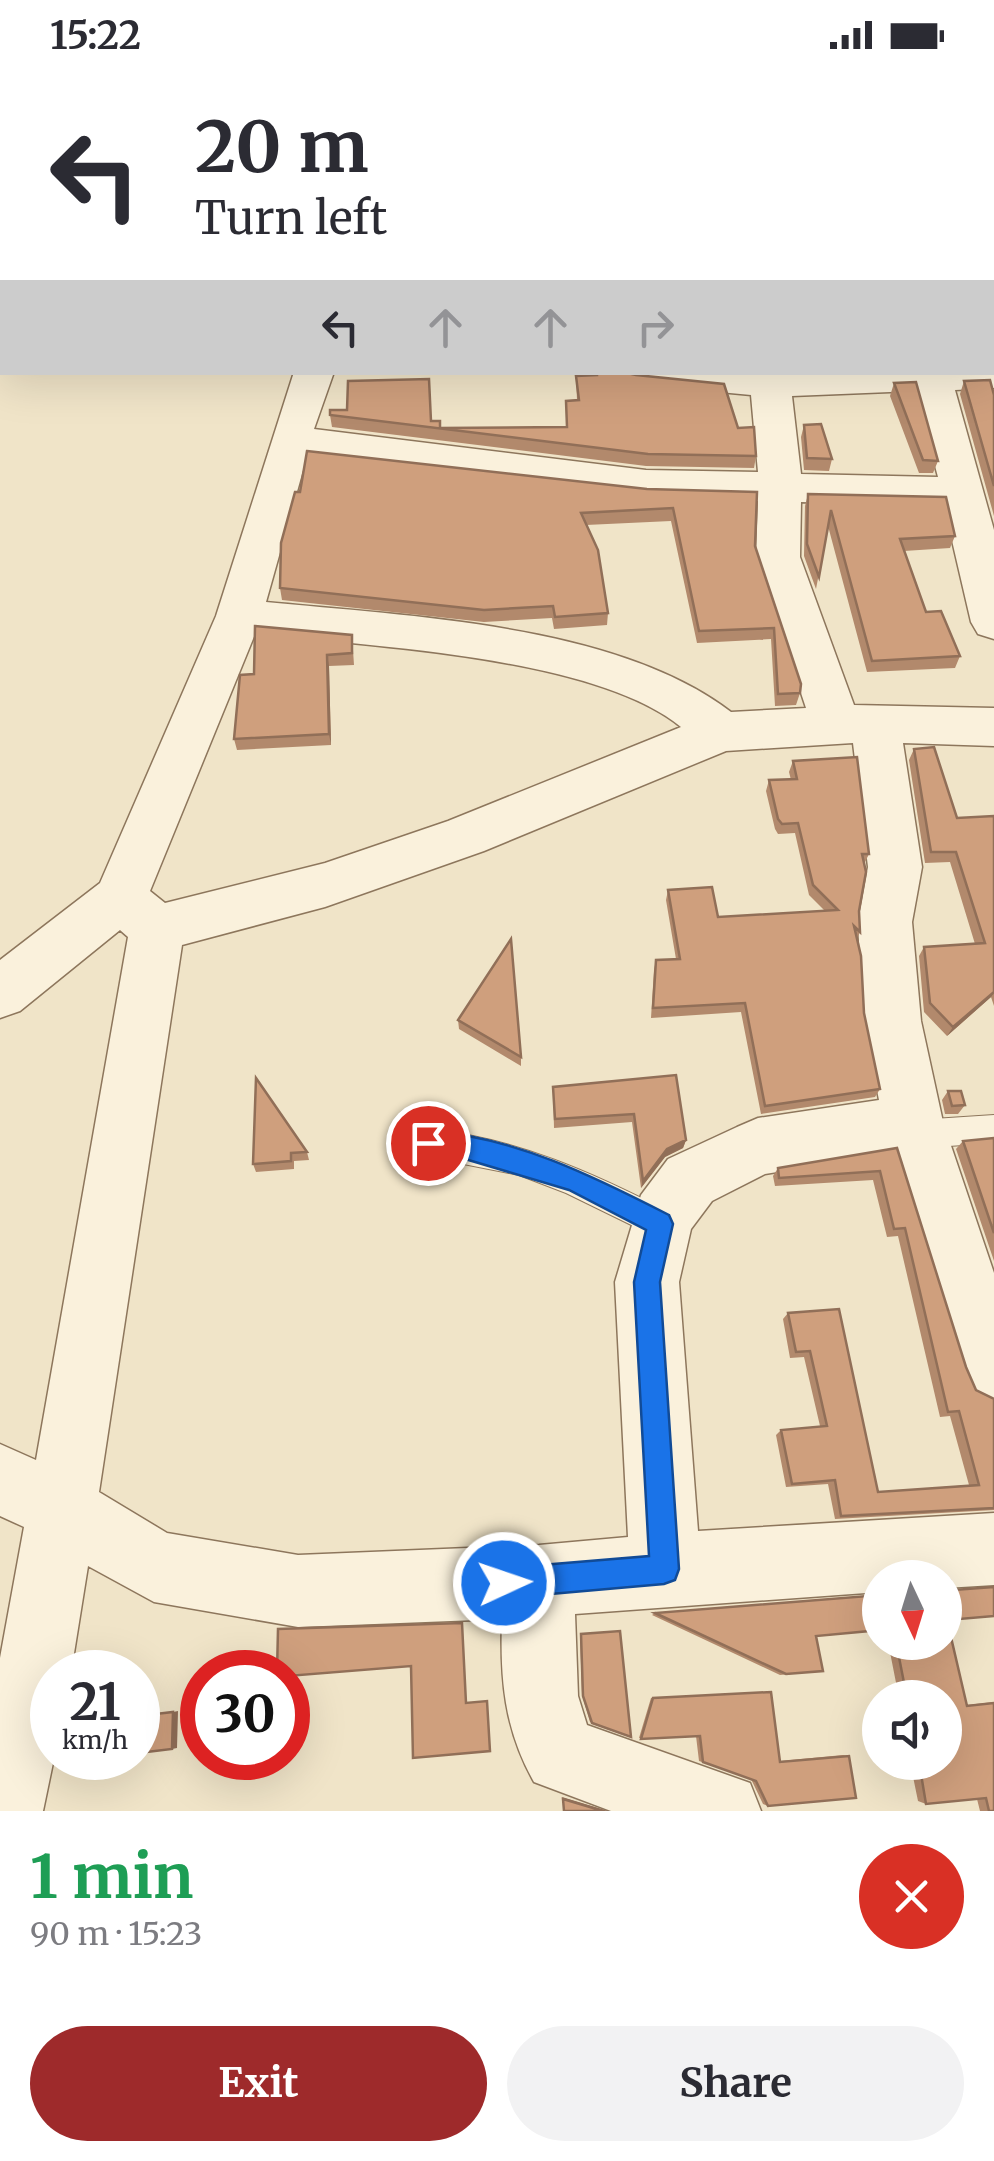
<!DOCTYPE html>
<meta charset="utf-8">
<style>
body{margin:0;font-family:Merriweather,serif;background:#f2f2f3;color:#2b2b33;height:100vh;display:flex;flex-direction:column;font-size:38px;white-space:nowrap}
*{box-sizing:border-box;margin:0}
p{font-size:32px;color:#7c7c81}
.icon{flex:none;width:55px;height:55px;fill:none;stroke:currentColor;stroke-width:2;stroke-linecap:round;stroke-linejoin:round}
.map{position:relative;height:1741px;overflow:hidden}
.side{display:flex;flex-direction:column;background:#fff;flex:1}
.side>*{flex:none}
.top-card{position:absolute;left:0px;top:0px;width:995px;height:305px;box-shadow:0 10px 40px #0002;background:#fff;color:#2b2b33;overflow:hidden}
.needle{width:65px;rotate:176deg}
.tools{position:absolute;left:862px;top:1490px;display:grid;gap:20px}
.tools a{display:grid;place-items:center;width:100px;height:100px;border-radius:50%;background:#fff;box-shadow:0 10px 40px #0002;font-size:50px}
.speed{position:absolute;left:30px;top:1580px;display:flex;gap:20px;font-size:50px;font-weight:700;text-align:center}
.speed>*{display:grid;place-content:center;width:130px;height:130px;border-radius:50%;background:#fff;box-shadow:0 10px 40px #0002;line-height:1}
.speed small{font-size:25px;font-weight:400}
.speed .limit{border:15px solid #d22;background:#fff;color:#111}
.pin{position:absolute;display:grid;place-items:center;width:85px;height:85px;color:#fff;margin:-42px;border:5px solid #fff;border-radius:50%;box-shadow:0 2px 10px #0007}
.me{position:absolute;width:110px;margin:-55px;rotate:87deg;stroke-linejoin:round;filter:drop-shadow(0 0 8px #0008)}
.turn{display:flex;align-items:center;gap:35px;height:210px;padding:0 30px;font-size:45px}
.turn .icon{width:130px;height:130px;stroke-width:2.5}
.turn b{display:block;font-size:70px;line-height:85px}
.lanes{display:flex;align-items:center;height:95px;padding:0 30px;background:#0003;justify-content:center;gap:50px;direction:ltr}
.lanes .off{opacity:.35}
.round{display:grid;place-items:center;flex:none;width:105px;height:105px;border-radius:52px;background:#f2f2f3}
.head{display:flex;align-items:center;justify-content:space-between;height:170px;padding:0 30px}
h1{font-size:60px;font-weight:700;line-height:75px;color:#1e9e55}
.primary-button{display:flex;gap:20px;margin-top:auto;padding:20px 30px}
.primary-button a{flex:1;height:115px;border-radius:60px;background:#9e2a2b;color:#fff;font-size:40px;font-weight:700;line-height:115px;text-align:center}
.primary-button a+a{background:#f2f2f3;color:#2b2b33}
.status{display:flex;justify-content:space-between;align-items:center;height:70px;padding:0 50px;background:#fff;direction:ltr}
.status svg{height:28px;fill:currentColor}
.map>svg:first-child{display:block}
.lines{fill:none;stroke-linecap:round;stroke-linejoin:round}
.service-casing{stroke:#8d765c;stroke-width:2}
.minor-casing{stroke:#8d765c;stroke-width:3}
.service{fill:#faf1dc;fill-rule:evenodd}
.minor{fill:#faf1dc;fill-rule:evenodd}
.wall{fill:#b2896c}
.shaded-wall{fill:#916f58}
.building{fill:#cf9f7d;stroke:#916f58;stroke-width:2.5}
.route{fill:#1a73e8;stroke:#114b97;stroke-width:2.5}
</style>
<div class="status"><b>15:22</b><svg viewBox="0 0 49 12"><path d="M0 12V9h3v3zM5 12V6h3v6zM10 12V3h3v9zM15 12V0h3v12zM26 1h20v11H26zM47 4h2v5h-2z"/></svg></div>
<div class="map">
<svg width="994" height="1741" viewBox="0 0 994 1741">
<rect width="100%" height="100%" fill="#f0e4c8"/>
<g class="lines">
<g class="service-casing">
<path id="service" d="M994 1045V1073L918 1078 907 1074 903 1064 907 1054 918 1050Z
M428 1059C516 1068 594 1103 671 1143L676 1154 671 1165 660 1169 566 1123 519 1105 428 1087 417 1083 413 1073 417 1063Z"/>
</g>
<g class="minor-casing">
<path id="minor" d="M994 294V318L955 320 994 460V569L978 564 971 552 944 436 801 432 800 487 854 635 994 638V676L903 673 922 797 912 852 921 951 943 1052 994 1203V1334L971 1324 961 1301 893 1083 765 1104 712 1131 691 1159 679 1212 698 1461 994 1443V1515L945 1518V1508H880V1522L575 1544 578 1626 587 1655 750 1713 761 1741H611L534 1712C504 1659 500 1608 502 1549L298 1557 154 1532 88 1496 71 1602H52L54 1688 43 1741H0V1588L24 1457 0 1446V1374L36 1390 128 867 120 860 20 941 0 948V890L100 813 216 546 294 302H334L314 359 646 400 758 402 751 325 635 314 621 311 615 302H992ZM915 321 938 407 801 404 792 326ZM307 386 646 428 758 431 756 487 806 638 731 642C617 554 407 546 266 532ZM255 564C368 576 594 586 681 657L448 751 325 793 165 833 150 821ZM853 673 868 797 858 852 863 951 879 1030 758 1048 737 1057 668 1089 641 1125 615 1212 628 1467 539 1475 298 1485 167 1463 99 1422 182 875 325 837 484 781 726 681Z"/>
</g>
<use href="#service" class="service"/>
<use href="#minor" class="minor"/>
</g>
<path class="wall" d="M594 302H623L738 358 756 386 754 398 646 396 332 357 330 345 431 351 440 358 566 357V331L577 330 576 306 594 305Z
M964 311 994 325V446L960 324Z
M894 313 938 391 933 403H919L890 326Z
M804 355 832 389 829 401 804 400 801 367Z
M647 419 755 476 800 623 796 635 775 636 771 569 697 573 671 451 586 455 608 543 607 555 554 559 552 548 484 552 282 530 280 518Z
M808 424 955 466 950 478 904 481 926 542 960 586 955 598 867 602 828 456 816 519 804 486 805 436Z
M352 565 354 595 329 596 331 675 237 680 234 669 254 604Z
M914 679 957 748 994 746V936L991 927 947 966 924 942 919 886 924 877 975 874 950 792 925 793 909 690Z
M793 691 869 784 864 794 859 841 860 862 857 869 864 943 880 1019 875 1027 761 1044 741 942 651 948 654 900 656 890 676 889 666 830 668 820 718 847 825 841 809 825 795 763 778 764 775 759 766 721 769 710H791L789 702Z
M458 950 521 987V996L459 959Z
M676 1005 686 1070 683 1078 665 1087 641 1118 632 1052 554 1058 553 1017Z
M256 1008 307 1082 309 1090 294 1091V1099L256 1102 253 1094Z
M948 1021 965 1035 958 1044H945L942 1030Z
M994 1068V1191L956 1079 963 1071Z
M897 1078 966 1297 976 1320 994 1329V1440L835 1449 828 1414 786 1417 776 1365 781 1360 820 1356 804 1287 790 1288 783 1249 788 1243 839 1239 878 1422 969 1415 950 1346 940 1347 898 1166 887 1167 873 1110 775 1116 773 1106 778 1098Z
M945 1510 954 1520 948 1551 966 1635 994 1632V1741H980L977 1729 926 1734 918 1731 910 1692H945V1628H899L888 1572H945Z
M655 1543 816 1566 823 1601 780 1605 652 1545Z
M581 1564 631 1667 590 1652 582 1625 580 1565Z
M771 1622 780 1691 843 1685 849 1686 768 1736 763 1734 751 1709 699 1691 696 1666 639 1668 651 1628Z"/>
<path class="shaded-wall" d="M327 585 329 596 331 675 329 664Z
M994 922 991 927 947 966 953 957Z
M686 1070 683 1078 665 1087 641 1118 643 1111 667 1079Z
M178 1641 177 1678 172 1679 173 1642Z
M288 1643 291 1668 288 1674Z
M562 1727 608 1741H603L563 1729Z"/>
<path class="building" d="M992 28H994V92H992Z
M994 209V285L992 286V211Z
M597 302H623L636 305 724 314 738 358 754 357 756 386 648 384 330 345V340H347L348 311 429 309 431 351H440V358L567 357 566 331 579 330 576 306 597 305Z
M990 310 994 325V416L964 311Z
M916 312 938 391 923 390 894 313Z
M821 354 832 389 807 388 804 355Z
M307 381 647 419 757 422 755 476 801 614 800 623 778 624 774 558 699 561 673 438 581 443 598 480 608 543 555 547 553 536 484 540 280 518 281 473 295 422H300Z
M808 424 946 427 955 466 900 469 926 542 941 541 960 586 872 591 831 440 819 507 807 474Z
M255 556 352 565V583L327 585 329 664 234 669 240 605 254 604Z
M934 677 957 748 994 746V922L953 957 930 933 924 877 985 873 956 782H931L914 679Z
M857 687 869 784H862L866 802 859 841 860 862 854 856 861 886 864 943 880 1019 765 1036 745 933 653 938 656 890 680 889 668 820 712 817 718 847 838 840 813 815 798 753 782 754 778 749 769 710 797 709 793 691Z
M511 869 521 987 458 950Z
M676 1005 686 1070 667 1079 643 1111 634 1044 555 1049 553 1017Z
M256 1008 307 1082 291 1083V1091L253 1094Z
M948 1021H961L965 1035 952 1036Z
M994 1068V1163L963 1071Z
M897 1078 966 1297 976 1320 994 1329V1438L841 1446 835 1410 792 1414 781 1360 827 1356 810 1281 796 1282 788 1243 839 1239 878 1422 979 1415 959 1341 948 1342 905 1158 894 1159 880 1101 779 1108 778 1098Z
M945 1510H950L954 1520 994 1517V1546L947 1550 967 1636 994 1633V1741H989L986 1728 926 1734 919 1692H945V1628H907L896 1572H945Z
M880 1525V1560L816 1566 823 1601 786 1604 655 1543Z
M462 1553 466 1633 487 1631 490 1681 413 1688 411 1596 288 1606V1602H277L278 1559Z
M620 1561 631 1667 592 1653 583 1626 581 1564Z
M771 1622 780 1692 849 1686 856 1728 768 1736 756 1711 703 1692 700 1666 641 1669 653 1628Z
M173 1642 172 1679 138 1683V1646Z
M563 1729 603 1741H564Z"/>
<path class="route" d="M428 1061C513 1066 595 1107 669 1145L673 1154 660 1212 679 1499 675 1510 664 1514 504 1528 494 1523 490 1513 494 1502 504 1498 649 1486 634 1212 646 1160 569 1120 455 1086 419 1081 415 1073 419 1065Z"/>
</svg>
<div class="tools">
<a><svg class="needle" viewBox="-14 -14 28 28"><path d="M0-13l5 13h-10z" fill="#e53935"/><path d="M0 13l5-13h-10z" fill="#7c7c81"/></svg></a>
<a><svg class="icon" aria-label="sound" viewBox="0 0 24 24"><path d="M4 9h4l5-4v14l-5-4H4zM17 9q2 3 0 6"/></svg></a>
</div>
<div class="speed"><div>21<small>km/h</small></div><div class="limit">30</div></div>
<div class="pin" style="left:428px;top:1073px;background:#d93025"><svg class="icon" aria-label="arrive" viewBox="0 0 24 24"><path d="M6 21V4h12l-3 4 3 4H6"/></svg></div>
<svg class="me" style="left:504px;top:1513px" viewBox="-20 -20 40 40"><circle r="17" fill="#1a73e8" stroke="#fff" stroke-width="3"/><path d="M0-11L8 9 0 5-8 9z" fill="#fff"/></svg>
<div class="top-card">
<div class="turn"><svg class="icon" aria-label="left" viewBox="0 0 24 24"><path d="M17 20v-9H6M10 6l-5 5 5 5"/></svg><div><b>20 m</b>Turn left</div></div>
<div class="lanes"><svg class="icon" aria-label="left" viewBox="0 0 24 24"><path d="M17 20v-9H6M10 6l-5 5 5 5"/></svg><svg class="icon off" aria-label="ahead" viewBox="0 0 24 24"><path d="M12 20V5M6 11l6-6 6 6"/></svg><svg class="icon off" aria-label="ahead" viewBox="0 0 24 24"><path d="M12 20V5M6 11l6-6 6 6"/></svg><svg class="icon off" aria-label="right" viewBox="0 0 24 24"><path d="M7 20v-9h11M14 6l5 5-5 5"/></svg></div>
</div>
</div>
<section class="side">
<div class="head"><div><h1>1 min</h1><p>90 m · 15:23</p></div><a class="round" style="background:#d93025;color:#fff"><svg class="icon" aria-label="close" viewBox="0 0 24 24"><path d="M6 6l12 12M18 6L6 18"/></svg></a></div>
<div class="primary-button"><a>Exit</a><a>Share</a></div>
</section>
